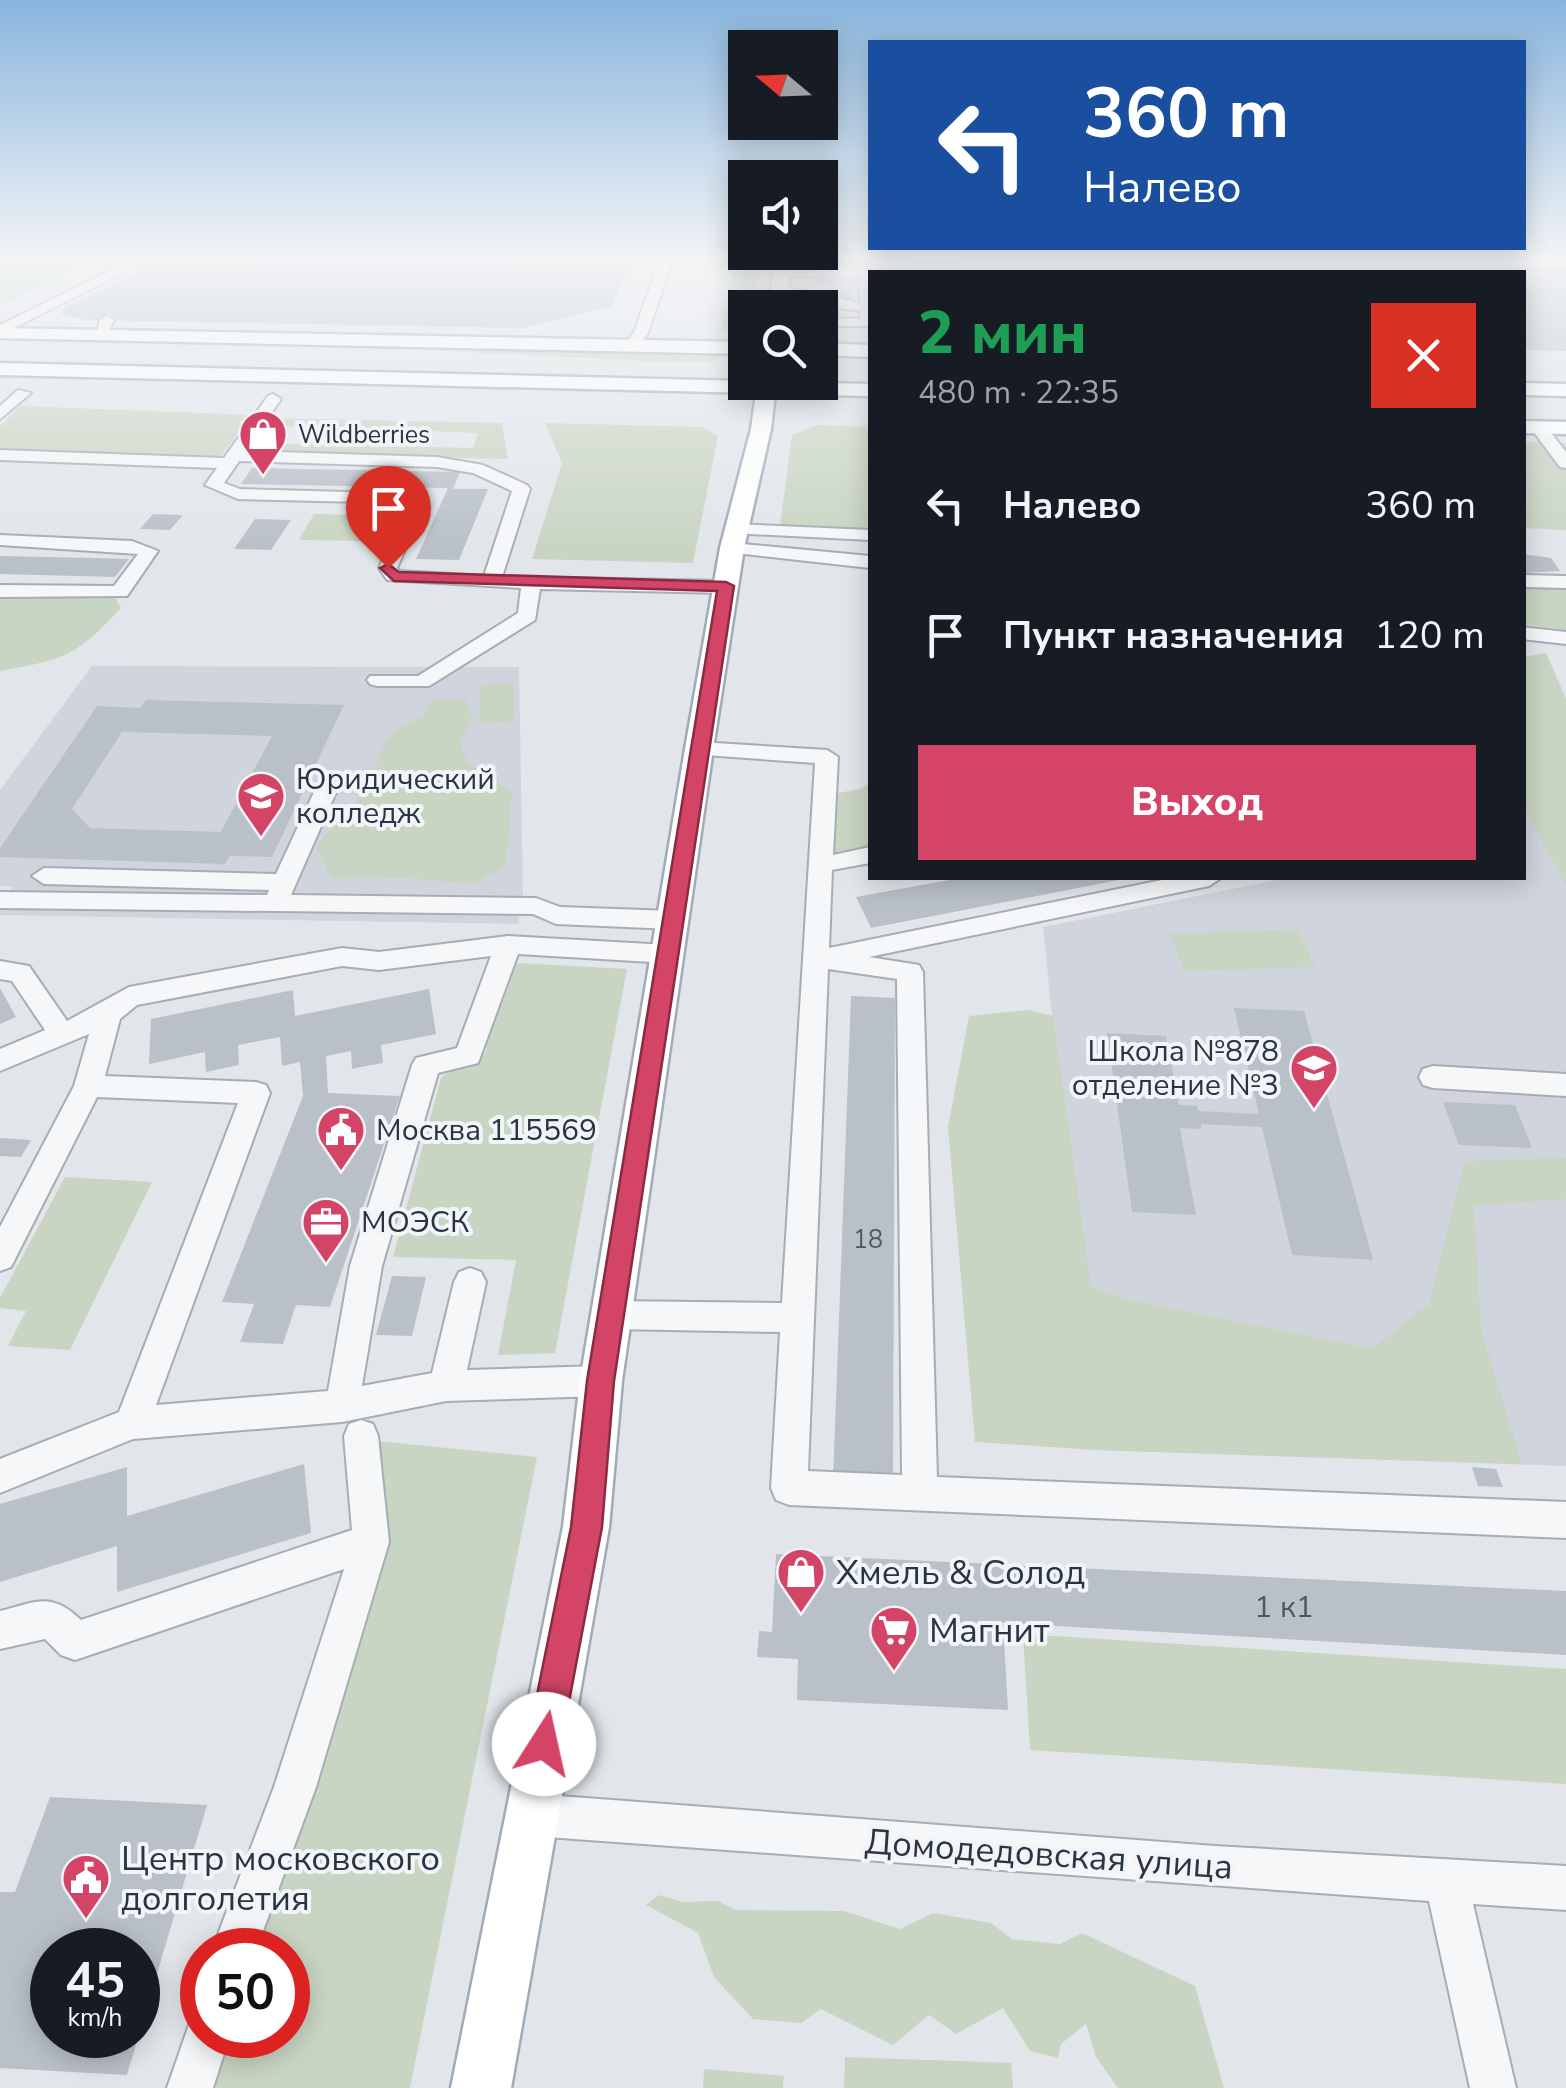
<!DOCTYPE html>
<html lang="ru">
<meta charset="utf-8">
<style>
body{margin:0;font-family:"Nunito Sans",sans-serif;background:#20242c;color:#f1f3f6;height:100vh;display:flex;flex-direction:column;font-size:38px;white-space:nowrap}
*{box-sizing:border-box;margin:0}
p{font-size:32px;color:#9ea1a6}
.icon{flex:none;width:55px;height:55px;fill:none;stroke:currentColor;stroke-width:2;stroke-linecap:round;stroke-linejoin:round}
.map{position:relative;flex:1;overflow:hidden}
.drawer{position:absolute;left:868px;top:270px;width:658px;height:610px;display:flex;flex-direction:column;background:#171b24;border-radius:0px;box-shadow:0 5px 25px #0003}
.drawer>*{flex:none}
.banner{position:absolute;left:868px;top:40px;width:658px;height:210px;border-radius:0px;box-shadow:0 5px 25px #0003;background:#1a4fa0;color:#fff;overflow:hidden}
.needle{width:65px;rotate:289deg}
.controls{position:absolute;left:728px;top:30px;display:grid;gap:20px}
.controls a{display:grid;place-items:center;width:110px;height:110px;border-radius:0px;background:#171b24;box-shadow:0 5px 25px #0003;font-size:50px}
.speed{position:absolute;left:30px;top:1928px;display:flex;gap:20px;font-size:50px;font-weight:700;text-align:center}
.speed>*{display:grid;place-content:center;width:130px;height:130px;border-radius:50%;background:#171b24;box-shadow:0 5px 25px #0003;line-height:1}
.speed small{font-size:25px;font-weight:400}
.speed .limit{border:15px solid #d22;background:#fff;color:#111}
.pin{position:absolute;display:grid;place-items:center;width:85px;height:85px;color:#fff;margin:-102px -42px;border-radius:50% 50% 50% 0;rotate:-45deg;box-shadow:0 0 10px #0007}
.pin .icon{rotate:45deg}
.me{position:absolute;width:110px;margin:-55px;rotate:10deg;stroke-linejoin:round;filter:drop-shadow(0 0 8px #0008)}
.turn{display:flex;align-items:center;gap:35px;height:210px;padding:0 50px;font-size:45px}
.turn .icon{width:130px;height:130px;stroke-width:2.5}
.turn b{display:block;font-size:70px;line-height:85px}
.round{display:grid;place-items:center;flex:none;width:105px;height:105px;border-radius:0px;background:#20242c}
.overview{display:flex;align-items:center;justify-content:space-between;height:170px;padding:0 50px}
h1{font-size:60px;font-weight:800;line-height:75px;color:#1e9e55}
.primary-button{display:flex;gap:20px;margin-top:auto;padding:20px 50px}
.primary-button a{flex:1;height:115px;border-radius:0px;background:#d34466;color:#fff;font-size:40px;font-weight:800;line-height:115px;text-align:center}
ul{padding:0;list-style:none}
li{display:flex;align-items:center;gap:30px;height:130px;padding:0 50px}
li div{flex:1}
li b{display:block;font-size:38px}
li em{font-style:normal}
.map>svg:first-child{display:block}
.built{fill:#d0d5dd}
.green{fill:#c9d5c3}
.building{fill:#b9c0c8;fill-rule:evenodd}
.lines{fill:none;stroke-linecap:round;stroke-linejoin:round}
.minor-casing{stroke:#a7adb5;stroke-width:4}
.major-casing{stroke:#a1acb7;stroke-width:5}
.minor{fill:#f5f7f9;fill-rule:evenodd}
.major{fill:#fff;fill-rule:evenodd}
.route{fill:#d34466;stroke:#892c42;stroke-width:2.5}
.labels{text-anchor:middle;stroke-width:8;stroke-linejoin:round;paint-order:stroke}
.far-poi-label{font-size:25px;fill:#293543;stroke:#f2f5f8;text-anchor:start}
.number-label{font-size:25px;fill:#4d5864}
.poi-label{font-size:30px;fill:#293543;stroke:#f2f5f8;text-anchor:start}
.near-number-label{font-size:30px;fill:#4d5864}
.near-poi-label{font-size:35px;fill:#293543;stroke:#f2f5f8;text-anchor:start}
.near-street-label{font-size:35px;fill:#293543;stroke:#f2f5f8}
</style>
<div class="map">
<svg width="1566" height="2088" viewBox="0 0 1566 2088">
<rect width="100%" height="100%" fill="#e2e6eb"/>
<path class="built" d="M92 666 519 667 523 894 518 924 0 915V907L12 887 0 886V790Z
M1523 700 1566 780V1466L1096 1450 1043 927 1287 878H1522Z"/>
<path class="green" d="M0 255H100L0 305Z
M736 255 764 257 749 307 745 308 743 331H721Z
M428 350 721 355 712 362 645 361Z
M20 406 252 415 220 457 0 451V426Z
M266 418 502 423 508 459 242 453 249 443 473 448 478 433 261 425Z
M545 423 702 427 718 436 693 563 532 559 562 463Z
M818 425 870 427V532L780 526 792 435Z
M1522 442 1566 443V530L1523 528Z
M314 514 384 516 371 541 299 540Z
M1522 583 1566 590V630L1523 624Z
M0 595 114 596 121 608C75 657 66 659 0 671Z
M1546 653 1566 698V886L1523 804V657Z
M514 683V721L479 724 480 685Z
M433 699H465L473 720 460 741 467 762 512 792 506 864 475 884 407 878 331 879 316 846C332 827 354 807 367 785 387 750 377 730 423 718Z
M870 783V847L834 855 838 793 860 789Z
M1298 929 1315 967 1184 971 1170 934Z
M517 963 627 969 555 1353 498 1355 516 1260 393 1257 441 1078C456 1061 478 1073 487 1048L483 1045 496 1007H501Z
M1028 1010 1053 1016 1091 1286 1125 1299 1372 1349 1429 1304 1465 1161 1566 1158V1199L1474 1206 1481 1329 1522 1464 1096 1450 975 1442 948 1127 969 1016Z
M65 1177 152 1182 70 1350 8 1346 26 1311 0 1308V1298Z
M377 1441 537 1457 410 2088H201L217 2035H288V1950H246L311 1776Z
M1023 1634 1566 1669V1784L1030 1750Z
M659 1895 682 1902 718 1901 735 1910 844 1911 900 1929 933 1913 991 1923 1012 1939 1060 1944 1082 1933 1195 1986 1224 2088H1118L1096 2057 1086 2024 1061 2044 1058 2058 1030 2051 1003 2008 956 2034 929 2015 893 2045 821 2009 801 2023 753 2019 714 1977 698 1933 646 1905Z
M845 2057 1011 2063 1013 2088H844Z
M704 2069 784 2076 783 2088H703Z"/>
<path class="building" d="M172 255H634L612 306 521 328 87 320 62 314V309Z
M913 261 1005 266 1006 272H914Z
M1375 263 1566 267V351L1522 350V272H1382Z
M820 277 860 278V286H853V312L829 308 830 285H820Z
M252 468 460 472 453 489H488L459 560 416 559 448 488 241 484Z
M153 514 183 515 170 530 140 529Z
M255 519 291 520 271 550 234 549Z
M1522 554 1551 558 1560 571 1522 573Z
M0 556 93 558 129 559 115 577 0 574Z
M146 700 344 705 272 857 230 856 225 864 0 857V848L97 706 140 708ZM122 732 272 736 221 832 90 828 72 809Z
M960 878H1123L1124 879 871 928 856 897Z
M0 988 16 1017 0 1024Z
M429 989 436 1034 381 1045 383 1063 366 1066 352 1069 351 1051 326 1056 328 1093 400 1096 330 1307 296 1305 283 1344 240 1342 254 1304 222 1302 303 1096 300 1062 282 1066 280 1037 238 1045 239 1065 206 1072 205 1052 149 1064 151 1019 293 990 295 1016Z
M851 996 895 998 893 1483 833 1480Z
M1234 1008 1304 1011 1373 1260 1292 1255 1262 1127 1201 1124V1129L1180 1128 1196 1215 1132 1212 1107 1033 1166 1036 1179 1105 1197 1106 1198 1111 1259 1114Z
M1443 1102 1515 1105 1532 1148 1459 1145Z
M0 1138 31 1140 21 1157 0 1156Z
M392 1276 426 1277 412 1336 376 1335Z
M304 1464 311 1533 117 1592V1546L0 1582V1504L127 1467V1516Z
M1472 1467 1496 1469 1503 1487 1478 1486Z
M776 1554 1566 1591V1655L1003 1623 1008 1710 797 1700 798 1659 757 1657 759 1631 772 1632Z
M50 1797 207 1805 127 2075 0 2068V1892H15ZM52 1950H138V2035H52Z"/>
<g class="lines">
<g class="minor-casing">
<path id="minor" d="M142 255H157L0 335V325Z
M662 255H674L648 333 637 348H627L625 345 634 332Z
M902 255 1018 258 1024 262 1027 272H1014L1012 266 908 259Z
M1402 257 1566 260V268L1397 264 1396 261Z
M1156 259 1363 263 1373 272 1164 267 1165 272H1153L1150 263Z
M782 269 871 270 870 326H820V318L860 319V311L813 304 772 290 779 286 860 303 859 277 777 276V270Z
M107 316 114 320 108 333 96 336 100 320Z
M18 390 31 393 0 419V406Z
M273 394 281 399 245 451 437 457 483 465 527 485 530 489 502 577 726 581 736 587 726 593 540 589 535 620 429 686H377L370 684 367 680 370 676H418L518 613 521 588 387 580 379 568 408 503 238 499 205 485 217 468 0 460V450L224 458 268 396ZM239 461 437 467 473 473 512 491 484 576 400 571 397 568 428 498 425 494 240 489 224 483Z
M1538 422 1544 424 1566 452V468L1560 467 1530 427Z
M736 524 870 530V540L730 533V525Z
M0 535 132 541 158 551 127 596 0 597V585L114 586 138 554 0 545Z
M732 543 870 556V568L726 552V544Z
M1522 575 1566 576V588L1522 587Z
M1522 627 1566 632V644L1522 639Z
M699 742 827 750 838 757 833 855 870 847V863L832 870 829 948 1172 878H1221L1209 886 869 957 919 965 923 972 937 1477 1566 1502V1538L789 1505 776 1500 771 1488 780 1332 611 1329 599 1325 595 1315 599 1305 611 1301 782 1303 815 763 691 754 688 749ZM828 969 897 979 902 1475 808 1471Z
M326 783 337 790 291 895 536 898 560 907 673 911 686 920 673 929 556 924 533 914 0 908V892L267 895 269 890 44 884 32 876 44 868 276 874 315 790Z
M508 936 668 945 677 948 681 954 677 960 668 963 518 954 478 1063 438 1073 382 1266 362 1386 432 1373 454 1282 459 1272 470 1268 481 1272 486 1282 467 1370 601 1366 613 1370 618 1381 613 1392 601 1396 446 1401 342 1422 133 1439 0 1493V1459L119 1412 238 1103 97 1097 11 1267 0 1271V1227L74 1086 89 1034 0 1071V1049L45 1030 12 981 0 979V961L29 966 67 1021 129 987 342 948 379 952ZM491 956 457 1048 416 1058 412 1065 350 1266 328 1391 156 1405 270 1093 266 1085 256 1082 105 1076 120 1019 137 1005 342 966 379 970Z
M1433 1066 1566 1074V1096L1433 1088 1423 1085 1419 1077 1423 1069Z
M361 1420 373 1424 378 1436 389 1542 316 1787 256 1950H212L274 1787 344 1569 75 1660 61 1655 45 1639 0 1649V1611C37 1602 50 1591 81 1620L352 1530 344 1436 349 1424Z
M533 1794 1215 1846 1566 1866V1910L1473 1904 1516 2088H1470L1429 1901 533 1836 518 1830 512 1815 518 1800Z
M202 2014V2035H230L213 2088H167L191 2019Z"/>
</g>
<g class="major-casing">
<path id="major" d="M776 255H792L786 308H768Z
M0 328 745 342V354L0 338Z
M820 343 870 345V357L820 355Z
M0 363 870 384V396L775 394 771 429 744 548 713 749 622 1381 609 1527 511 2088H451L563 1527 580 1381 685 749 720 548 751 429 756 393 0 375Z
M1522 383 1566 384V396L1522 395Z
M1522 421 1566 422V434L1522 433Z"/>
</g>
<use href="#minor" class="minor"/>
<use href="#major" class="major"/>
</g>
<linearGradient id="sky" x2="0" y2="1"><stop stop-color="#89b5dd"/><stop offset="0.47" stop-color="#f2f4f6"/><stop offset="1" stop-color="#f2f4f6" stop-opacity="0"/></linearGradient>
<rect width="1566" height="547" fill="url(#sky)"/>
<path class="route" d="M388 564 399 572 726 582 734 586 614 1381 602 1527 561 1744 556 1755 544 1760 532 1755 527 1744 571 1527 587 1381 717 591 394 581 380 568Z"/>
<defs>
<g id="shop-pin" transform="scale(2.5)"><path d="M0 17L-7.5 6A9.5 9.5 0 1 1 7.5 6Z" fill="#d34466" stroke="#f2f5f8"/><path d="M-5-2.5h2.3a2.7 3.5 0 0 1 5.4 0H5L5.5 6h-11ZM-1.5-2.5h3a1.5 2.3 0 0 0-3 0Z" fill="#fff"/></g>
<g id="university-pin" transform="scale(2.5)"><path d="M0 17L-7.5 6A9.5 9.5 0 1 1 7.5 6Z" fill="#d34466" stroke="#f2f5f8"/><path d="M0-5L7-2L0 1L-7-2ZM-4 1L0 2.5L4 1V4Q0 6-4 4Z" fill="#fff"/></g>
<g id="school-pin" transform="scale(2.5)"><path d="M0 17L-7.5 6A9.5 9.5 0 1 1 7.5 6Z" fill="#d34466" stroke="#f2f5f8"/><path d="M0-5L7-2L0 1L-7-2ZM-4 1L0 2.5L4 1V4Q0 6-4 4Z" fill="#fff"/></g>
<g id="civic-pin" transform="scale(2.5)"><path d="M0 17L-7.5 6A9.5 9.5 0 1 1 7.5 6Z" fill="#d34466" stroke="#f2f5f8"/><path d="M-.6-6.5H3V-4.5H.6V-3L4-1V1h2V6H-6V1h2V-1L-.6-3ZM-1.2 2.5V6h2.4V2.5Z" fill="#fff"/></g>
<g id="office-pin" transform="scale(2.5)"><path d="M0 17L-7.5 6A9.5 9.5 0 1 1 7.5 6Z" fill="#d34466" stroke="#f2f5f8"/><path d="M-6-3h4V-5.5h4V-3h4V5H-6ZM-1-4.5V-3h2v-1.5ZM-6 0V1H6V0Z" fill="#fff"/></g>
<g id="supermarket-pin" transform="scale(2.5)"><path d="M0 17L-7.5 6A9.5 9.5 0 1 1 7.5 6Z" fill="#d34466" stroke="#f2f5f8"/><path d="M-6-5.5h2.5l.6 2H6L4.5 2H-2.5L-4.4-4H-6ZM-1.5 3.2a1.3 1.3 0 1 0 .1 0ZM3 3.2a1.3 1.3 0 1 0 .1 0Z" fill="#fff"/></g>
</defs>
<g fill-rule="evenodd">
<use href="#shop-pin" x="263" y="434"/>
<use href="#university-pin" x="261" y="796"/>
<use href="#school-pin" x="1314" y="1068"/>
<use href="#civic-pin" x="341" y="1130"/>
<use href="#office-pin" x="326" y="1222"/>
<use href="#shop-pin" x="801" y="1572"/>
<use href="#supermarket-pin" x="894" y="1630"/>
<use href="#civic-pin" x="86" y="1878"/>
</g>
<g class="labels">
<g class="far-poi-label">
<text x="298" y="443">Wildberries</text>
</g>
<g class="number-label">
<text x="868" y="1248">18</text>
</g>
<g class="poi-label">
<text x="296" y="789">Юридический<tspan x="296" dy="34">колледж</tspan></text>
<text x="1279" y="1061" text-anchor="end">Школа №878<tspan x="1279" dy="34">отделение №3</tspan></text>
<text x="376" y="1140">Москва 115569</text>
<text x="361" y="1232">МОЭСК</text>
</g>
<g class="near-number-label">
<text x="1284" y="1617">1 к1</text>
</g>
<g class="near-poi-label">
<text x="836" y="1584">Хмель &amp; Солод</text>
<text x="929" y="1642">Магнит</text>
<text x="121" y="1870">Центр московского<tspan x="121" dy="40">долголетия</tspan></text>
</g>
<g class="near-street-label">
<text transform="translate(1049 1854) rotate(4)" y="12">Домодедовская улица</text>
</g>
</g>
</svg>
<div class="controls">
<a><svg class="needle" viewBox="-14 -14 28 28"><path d="M0-13l5 13h-10z" fill="#e53935"/><path d="M0 13l5-13h-10z" fill="#9ea1a6"/></svg></a>
<a><svg class="icon" aria-label="sound" viewBox="0 0 24 24"><path d="M4 9h4l5-4v14l-5-4H4zM17 9q2 3 0 6"/></svg></a>
<a><svg class="icon" aria-label="search" viewBox="0 0 24 24"><circle cx="10" cy="10" r="6"/><path d="M15 15l6 6"/></svg></a>
</div>
<div class="speed"><div>45<small>km/h</small></div><div class="limit">50</div></div>
<div class="pin" style="left:388px;top:568px;background:#d93025"><svg class="icon" aria-label="arrive" viewBox="0 0 24 24"><path d="M6 21V4h12l-3 4 3 4H6"/></svg></div>
<svg class="me" style="left:544px;top:1744px" viewBox="-20 -20 40 40"><circle r="19" fill="#fff"/><path d="M0-13L10 11 0 6-10 11z" fill="#d34466"/></svg>
<div class="banner">
<div class="turn"><svg class="icon" aria-label="left" viewBox="0 0 24 24"><path d="M17 20v-9H6M10 6l-5 5 5 5"/></svg><div><b>360 m</b>Налево</div></div>
</div>
<section class="drawer">
<div class="overview"><div><h1>2 мин</h1><p>480 m · 22:35</p></div><a class="round" style="background:#d93025;color:#fff"><svg class="icon" aria-label="close" viewBox="0 0 24 24"><path d="M6 6l12 12M18 6L6 18"/></svg></a></div>
<ul>
<li><svg class="icon" aria-label="left" viewBox="0 0 24 24"><path d="M17 20v-9H6M10 6l-5 5 5 5"/></svg><div><b>Налево</b></div><em>360 m</em></li>
<li><svg class="icon" aria-label="arrive" viewBox="0 0 24 24"><path d="M6 21V4h12l-3 4 3 4H6"/></svg><div><b>Пункт назначения</b></div><em>120 m</em></li>
</ul>
<div class="primary-button"><a>Выход</a></div>
</section>
</div>
